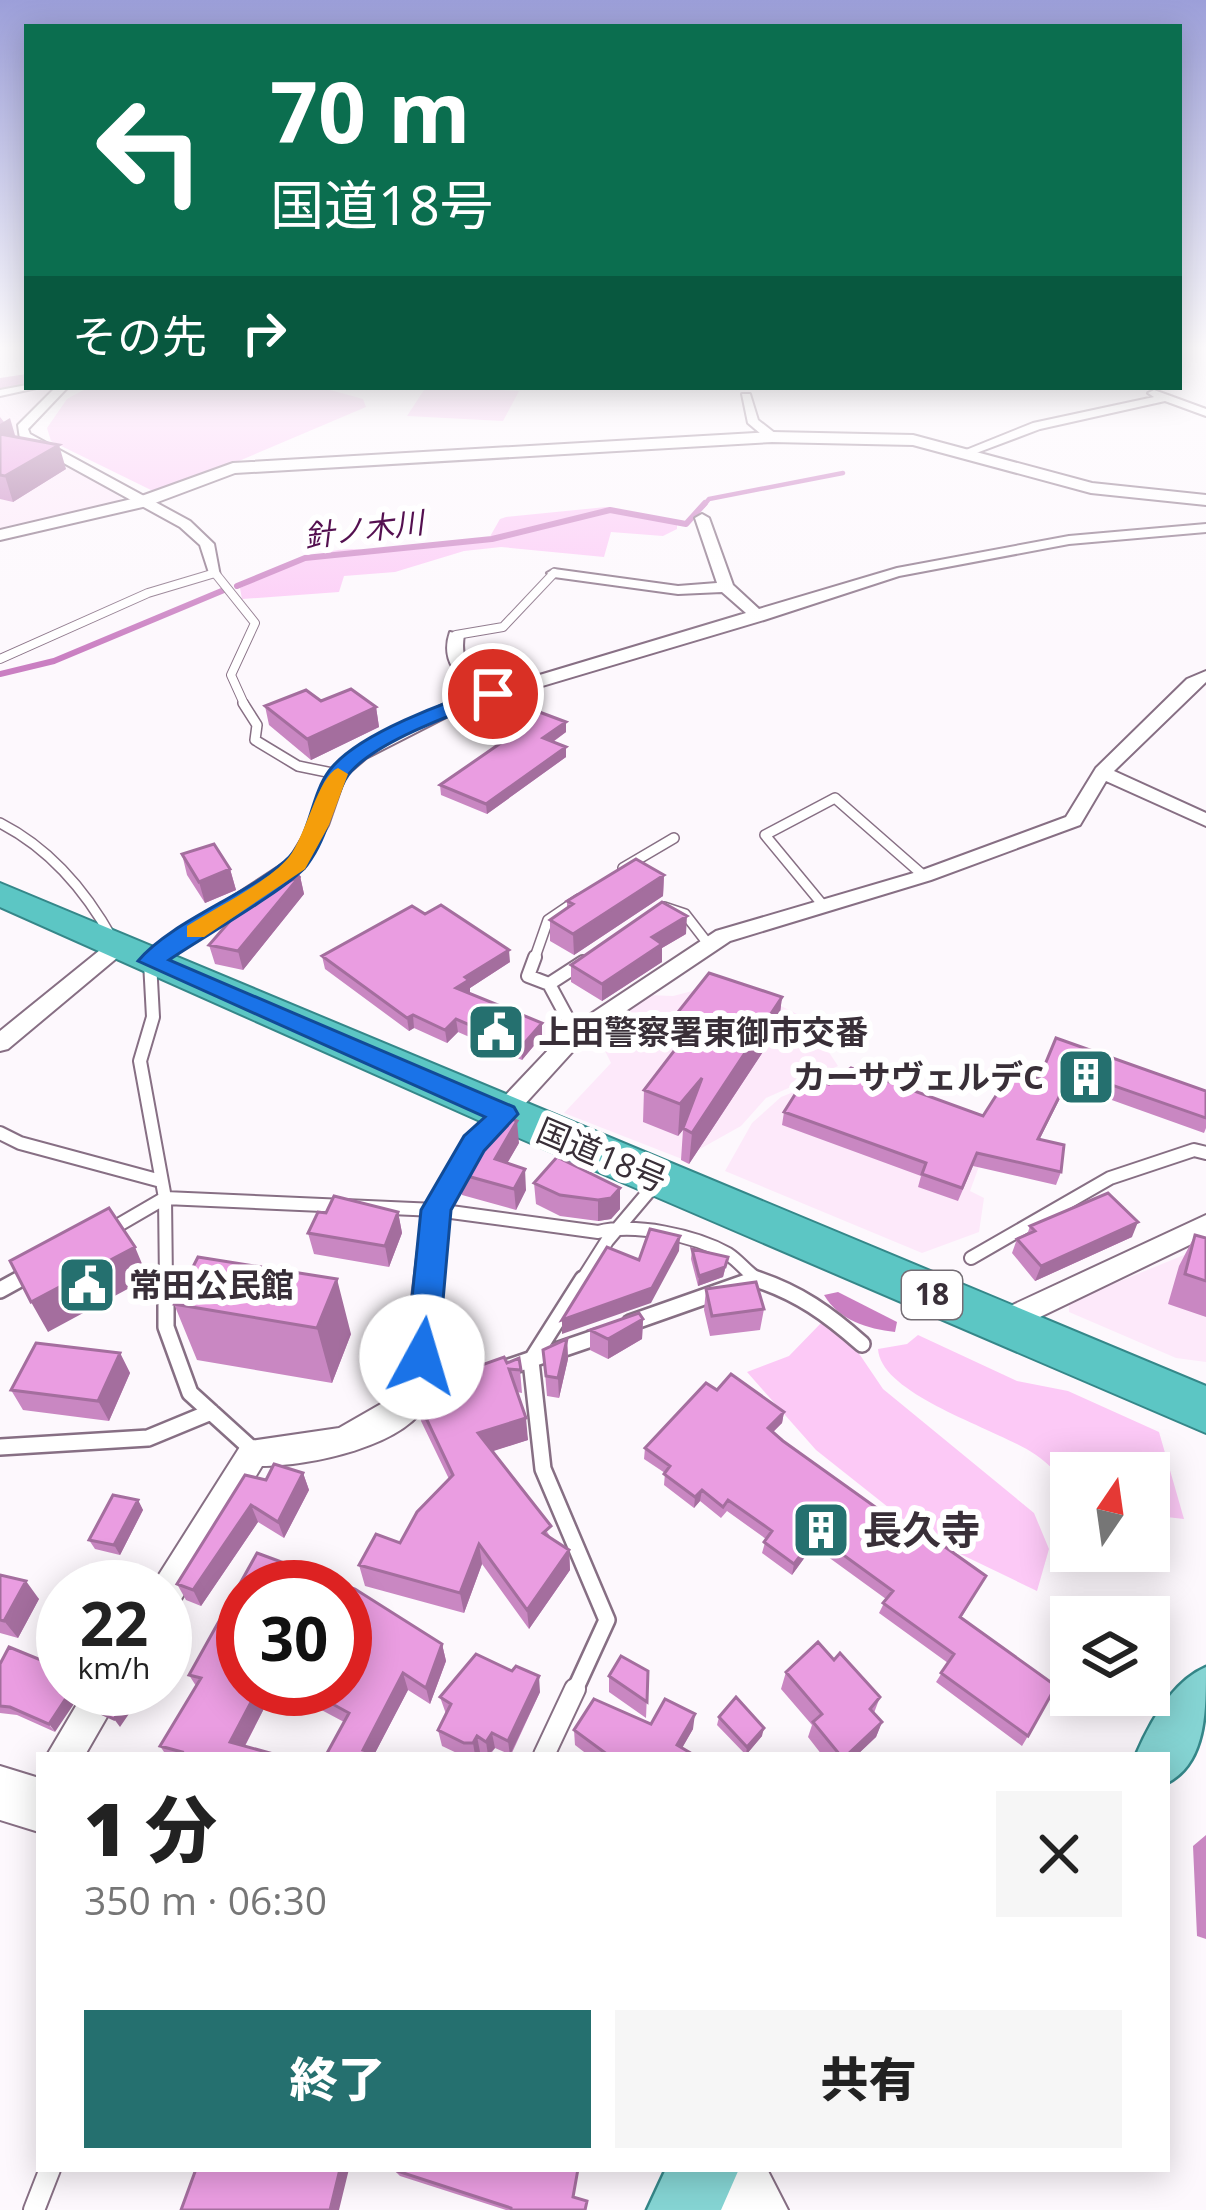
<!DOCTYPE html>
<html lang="ja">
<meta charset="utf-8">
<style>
body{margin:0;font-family:"Open Sans","Noto Sans JP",sans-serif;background:#f6f6f6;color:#222;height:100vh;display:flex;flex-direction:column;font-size:45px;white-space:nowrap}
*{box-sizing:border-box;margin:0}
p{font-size:39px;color:#767676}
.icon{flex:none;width:66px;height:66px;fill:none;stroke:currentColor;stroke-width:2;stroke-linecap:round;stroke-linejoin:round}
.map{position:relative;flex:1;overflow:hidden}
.drawer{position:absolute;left:36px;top:1752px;width:1134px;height:420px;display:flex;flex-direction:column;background:#fff;border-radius:0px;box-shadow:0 6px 30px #0003}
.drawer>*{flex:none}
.banner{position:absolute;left:24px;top:24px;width:1158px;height:366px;border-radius:0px;box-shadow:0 6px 30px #0003;background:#0b6e4f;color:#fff;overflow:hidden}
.needle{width:78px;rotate:13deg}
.tools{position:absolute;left:1050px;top:1452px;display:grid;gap:24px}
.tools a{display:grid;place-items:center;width:120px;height:120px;border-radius:0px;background:#fff;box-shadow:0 6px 30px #0003;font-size:60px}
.speed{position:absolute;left:36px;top:1560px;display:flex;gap:24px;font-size:60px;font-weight:700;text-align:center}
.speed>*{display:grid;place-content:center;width:156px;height:156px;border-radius:50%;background:#fff;box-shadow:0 6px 30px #0003;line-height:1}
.speed small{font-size:30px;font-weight:400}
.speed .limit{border:18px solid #d22;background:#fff;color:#111}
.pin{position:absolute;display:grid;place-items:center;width:102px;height:102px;color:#fff;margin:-51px;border:6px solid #fff;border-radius:50%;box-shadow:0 3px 12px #0007}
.me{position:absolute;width:132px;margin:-66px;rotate:6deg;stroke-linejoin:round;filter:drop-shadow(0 0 9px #0008)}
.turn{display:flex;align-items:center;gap:42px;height:252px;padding:0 48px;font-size:54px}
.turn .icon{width:156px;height:156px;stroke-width:2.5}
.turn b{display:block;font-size:84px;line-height:102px}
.then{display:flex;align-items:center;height:114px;padding:0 48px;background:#0003;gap:24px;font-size:45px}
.round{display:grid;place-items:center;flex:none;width:126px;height:126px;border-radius:0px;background:#f6f6f6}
.summary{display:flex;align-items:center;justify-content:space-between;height:204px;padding:0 48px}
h1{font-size:72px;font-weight:800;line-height:90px}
.action{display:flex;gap:24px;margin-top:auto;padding:24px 48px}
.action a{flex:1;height:138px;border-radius:0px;background:#25706f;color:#fff;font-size:48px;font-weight:800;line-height:138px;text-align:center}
.action a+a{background:#f6f6f6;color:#222}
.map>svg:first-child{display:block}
.built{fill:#fde9fa}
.green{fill:#fcc9f6}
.water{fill:#ca7fc2}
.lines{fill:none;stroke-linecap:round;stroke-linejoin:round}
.stream-far1{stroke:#ca7fc2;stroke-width:4.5}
.stream{stroke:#ca7fc2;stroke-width:6}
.river{fill:#ca7fc2;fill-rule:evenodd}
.service-far4-casing{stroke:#876f84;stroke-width:10}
.service-far3-casing{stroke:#876f84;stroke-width:12}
.service-far2-casing{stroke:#876f84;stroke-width:16}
.service-far1-casing{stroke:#876f84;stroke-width:20}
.service-casing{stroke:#876f84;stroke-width:24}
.minor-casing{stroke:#876f84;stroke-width:4}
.tertiary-casing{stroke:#876f84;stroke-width:4}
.secondary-casing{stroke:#876f84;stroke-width:4}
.primary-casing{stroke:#358789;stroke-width:5}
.trunk-casing{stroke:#358789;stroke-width:4}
.service-far4{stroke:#fff;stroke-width:8}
.service-far3{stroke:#fff;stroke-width:9}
.service-far2{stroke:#fff;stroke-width:12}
.service-far1{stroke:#fff;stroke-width:15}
.service{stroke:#fff;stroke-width:20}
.minor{fill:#fff;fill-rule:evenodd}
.tertiary{fill:#fff;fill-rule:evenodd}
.secondary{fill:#fff;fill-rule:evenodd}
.primary{fill:#85d4d3;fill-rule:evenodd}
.trunk{fill:#5cc6c4;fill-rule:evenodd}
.wall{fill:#c987c2}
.shaded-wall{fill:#a46e9e}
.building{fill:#ea9de1;stroke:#a46e9e;stroke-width:3}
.route{fill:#1a73e8;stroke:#114b97;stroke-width:3}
.slow{fill:#f59e0b}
.labels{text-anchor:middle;stroke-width:12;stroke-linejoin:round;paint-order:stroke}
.far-water-label{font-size:30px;font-style:italic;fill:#541050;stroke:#fff}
.shield{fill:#fff;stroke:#746d74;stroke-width:3}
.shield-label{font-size:30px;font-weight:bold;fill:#392f38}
.poi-label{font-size:33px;font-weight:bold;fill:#392f38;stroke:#fff;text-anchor:start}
.street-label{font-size:33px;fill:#392f38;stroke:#fff}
.near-poi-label{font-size:39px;font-weight:bold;fill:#392f38;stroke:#fff;text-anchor:start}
</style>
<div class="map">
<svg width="1206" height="2210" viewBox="0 0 1206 2210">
<rect width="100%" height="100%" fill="#fdf8fd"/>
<path class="built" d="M46 387H62L22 428 38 448 122 498 107 507 0 530V394Z
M719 975 807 1019 838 1066 766 1098 741 1126 682 1159 564 1113 611 1063 598 1037 647 995 673 996 700 989Z
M834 1076 992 1131 970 1191 984 1198 979 1232 922 1253 725 1171 752 1123 781 1097Z
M1206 1246V1362L1176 1358 1069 1312V1302Z"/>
<path class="green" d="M89 387H319L363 399 366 407 239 461 153 491 51 441 47 428 67 399Z
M426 387H435L519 391 503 421 407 416Z
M606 507 677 521V529L663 536 611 532 604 557 501 547 464 551 395 572 344 576 339 592 242 599 240 588C277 572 332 539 372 552L488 540 500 519 506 517Z
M823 1321 860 1355 883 1389 1034 1513 1049 1549 1037 1591 927 1538 816 1450 747 1372 789 1356Z
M918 1335 1017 1381 1068 1391 1159 1432 1184 1519 1149 1515V1473H1071V1487C1060 1476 1049 1464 1036 1455 999 1429 881 1396 878 1349L907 1344Z"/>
<path class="water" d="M838 1292 897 1322 895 1332C867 1329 839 1320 824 1295Z"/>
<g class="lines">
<path class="stream-far1" d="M703 506 709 499 843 473"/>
<path class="stream" d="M237 586 305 558 492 539 610 510 686 524 705 503
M0 674 54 661 224 590"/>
<path class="river" d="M27 374V387H31L0 392V378Z"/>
<g class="service-far4-casing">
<path id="service-far4" d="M456 635 503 627 554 573
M0 659 148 593 215 573 255 623 231 675 245 706"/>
</g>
<g class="service-far3-casing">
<path id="service-far3" d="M243 703 257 725 255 740 298 766 337 774
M0 823C51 849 86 891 113 940
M623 868 674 838
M822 904 765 835 835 798 924 876
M664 907 685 914 709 945
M534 960 548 920 579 899"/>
</g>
<g class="service-far2-casing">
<path id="service-far2" d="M535 957 528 976 549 984 576 1034
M150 962 153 1017 140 1061 165 1198 166 1282
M549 984 583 962
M0 1133 20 1143 161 1181
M110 1230 165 1198 436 1210 598 1232C635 1223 694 1235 728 1254 742 1263 749 1277 765 1282
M971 1258 1110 1178 1194 1150 1206 1153
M14 1282 29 1274
M581 1282 607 1241 656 1183
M746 1282 755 1279"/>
</g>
<g class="service-far1-casing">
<path id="service-far1" d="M166 1279V1327L190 1393 254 1451
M756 1279C799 1293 828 1314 862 1344
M0 1290 20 1279
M630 1323 755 1279
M506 1368 600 1336
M0 1447 148 1438 211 1412
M574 1692 607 1620 543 1469 531 1361 583 1279"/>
</g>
<g class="service-casing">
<path id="service" d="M544 1755 575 1689
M34 2210 50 2169"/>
</g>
<g class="minor-casing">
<path id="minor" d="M27 385 41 387 0 396V390Z
M56 387H68L28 429 30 434 190 521 214 544 220 576H210L200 545 180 527 20 439 18 425Z
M1154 390 1206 409V416L1165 401 1040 429 971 455 961 452 1033 423 1154 397 1148 393Z
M742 394H750L758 420 776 434V440H768L748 423Z
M702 514 709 518 733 585 759 609 897 568 1069 536 1206 524V532L1069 544 899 576 764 620 458 711 366 758 345 776 328 825 304 868 158 966H142L139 961 142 956 289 860 310 825 328 774 354 750 446 703 480 693C457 677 440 661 450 632L464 635C459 664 473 674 496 688L746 613 722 592 678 594 554 577 547 573 554 569 678 586 717 583 695 518Z
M1206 671V682L1114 771 1206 813V826L1106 781 1080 825 931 880 730 941 584 1039 483 1150 449 1210 429 1400C407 1447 308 1466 262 1466L177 1606 165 1611V1587H152L153 1584 243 1442 339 1428 400 1393 423 1210 465 1138 568 1029 716 931 917 872 1066 817 1096 768 1187 679Z
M117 940 128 947 124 952 8 1049 0 1051V1031L110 942Z
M1206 1215V1237L1011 1331 1001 1335 991 1331 987 1323 991 1315Z
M86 1689H123L85 1755H47Z"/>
</g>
<g class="tertiary-casing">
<path id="tertiary" d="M772 432 913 435 1092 483 1206 495V505L1091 493 913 445 772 442 235 473 147 506 0 540V530L136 498 233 463Z"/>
</g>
<g class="secondary-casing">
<path id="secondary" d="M0 1766 39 1778V1832L0 1820Z
M697 2169H767L788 2210H717Z"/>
</g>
<g class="primary-casing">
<path id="primary" d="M1206 1667C1206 1712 1206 1763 1167 1783V1755H1136C1150 1722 1173 1681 1206 1667Z
M666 2169H739L721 2210H647Z"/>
</g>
<g class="trunk-casing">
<path id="trunk" d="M0 883 1206 1386V1433L489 1125 0 907Z"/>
</g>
<use href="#service-far4" class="service-far4"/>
<use href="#service-far3" class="service-far3"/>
<use href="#service-far2" class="service-far2"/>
<use href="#service-far1" class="service-far1"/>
<use href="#service" class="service"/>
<use href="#minor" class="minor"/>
<use href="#tertiary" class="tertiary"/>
<use href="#secondary" class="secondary"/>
<use href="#primary" class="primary"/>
<use href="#trunk" class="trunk"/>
</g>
<path class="wall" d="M0 417 16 437 66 469 13 502 0 499Z
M321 701 376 707 379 727 311 760 269 725 265 706Z
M501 732H566L553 742 566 747V757L487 814 441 795 440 785 502 742Z
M182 854 230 869 236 890 205 903 187 875Z
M664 875 663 896 574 955 550 941V920L567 907V901Z
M300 876 304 894 243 970 215 964 209 945Z
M686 934 662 948V962L602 1001 571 982V965Z
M322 956 510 962 470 988 469 994 542 1023V1036L522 1060 458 1032 447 1043 414 1028 409 1031 325 969Z
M782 997 778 1029 689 1164 681 1160 683 1130 678 1136 643 1122 644 1090 676 1050 673 1049 674 1017Z
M1056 1038 1206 1091V1128L1204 1133 1067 1084 1039 1139 1061 1172 1056 1185 973 1166 958 1201 918 1187 921 1176 782 1125 784 1112 829 1084 983 1116 1039 1079Z
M519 1143 507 1163 526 1190 516 1210 462 1195 460 1174Z
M557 1157 620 1209 611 1219 598 1221 560 1216 536 1204 534 1183Z
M398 1212 402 1233 389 1267 314 1254 308 1233 326 1213Z
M1030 1226 1132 1237 1035 1281 1012 1253 1017 1239 1027 1235Z
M1195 1235 1206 1238V1317L1168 1304 1179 1266Z
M692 1249 728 1257 723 1277 698 1286 691 1259Z
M706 1289 764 1309 760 1330 710 1336 704 1310Z
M174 1304 351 1334 332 1383 197 1360Z
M643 1319 642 1339 608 1359 590 1350V1330Z
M567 1339 568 1359 559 1398 547 1396 543 1350Z
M120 1353 130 1373 109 1421 23 1410 11 1390Z
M519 1358 522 1393 517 1392 528 1440 492 1451 552 1539 569 1550 570 1570 529 1629 482 1564 464 1613 365 1586 359 1565 400 1543 449 1479 421 1421 417 1399 430 1393 428 1384 507 1363Z
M717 1390 784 1412 782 1423 773 1432 783 1441 927 1544 986 1576 961 1618 1028 1736 1022 1746 936 1682 948 1663 879 1613 886 1599 813 1546 792 1575 762 1553 766 1539 727 1511 721 1518 700 1501 694 1508 664 1485 665 1473 644 1459 645 1448Z
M303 1473 309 1490 284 1538 258 1522 201 1606 186 1600 177 1584 266 1480Z
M138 1500 143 1510 120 1555 95 1549 89 1540Z
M257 1553 355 1589 442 1644 446 1661 430 1704 408 1690 375 1753 380 1755H326L344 1722 282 1689H345V1587H243V1689H274L245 1746 277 1755H166L160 1746 196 1686 189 1675Z
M0 1575 39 1599 18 1638 0 1633Z
M834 1660 880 1697 874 1713 882 1722 876 1737 857 1755H822L808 1737 812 1725 781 1689 786 1672Z
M0 1664 55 1732 17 1715 0 1713Z
M648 1671 646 1718 609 1692V1676Z
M540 1692 511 1755 495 1748 490 1755H485L480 1752 478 1755H461L442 1746 438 1730 446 1714 440 1697Z
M719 1717 762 1736 746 1755 717 1725Z
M651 1724 693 1729 682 1748 694 1755H588L575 1745 574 1730Z
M1206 1835V1939L1197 1936 1193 1846Z
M394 2170 575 2197 587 2206 586 2210H506L400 2176Z"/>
<path class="shaded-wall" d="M10 418 17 442 0 454V424Z
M59 445 66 469 13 502 5 476Z
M376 707 379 727 311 760 307 739Z
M566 722V732L544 748 543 738Z
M566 747V757L487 814 486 804Z
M230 869 236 890 205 903 199 882Z
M664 875 663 896 574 955 573 934Z
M300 876 304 894 243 970 238 951Z
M687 916 686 934 662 948V962L602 1001V984L652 937Z
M509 950 510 962 470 988V993L457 1001 456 988 465 977Z
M782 997 778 1029 689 1164 692 1133Z
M413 1015 414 1028 409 1031 407 1018Z
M456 1019 458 1032 447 1043 445 1030Z
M542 1023V1036L522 1060 521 1047Z
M1072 1071 1067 1084 1033 1152 1038 1139Z
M702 1078 699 1110 678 1136 680 1104Z
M517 1121 519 1143 497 1181 495 1159Z
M525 1169 526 1190 516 1210 514 1189Z
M620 1188V1209L611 1219 598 1221V1200Z
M398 1212 402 1233 389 1267 385 1246Z
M1138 1222 1132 1237 1035 1281 1041 1266Z
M680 1236 679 1251 651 1303 562 1334V1320Z
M135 1247 148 1278 48 1332 31 1302Z
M728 1257 723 1277 698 1286 699 1276Z
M337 1279 351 1334 332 1383 317 1328Z
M643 1319 642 1339 608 1359V1339Z
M567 1339 568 1359 559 1398 558 1378Z
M120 1353 130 1373 109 1421 98 1401Z
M784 1412 782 1423 766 1439 768 1428Z
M526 1418 528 1440 481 1455 478 1433Z
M303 1473 309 1490 284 1538 278 1522Z
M702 1490 700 1501 694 1508 695 1497Z
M138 1500 143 1510 120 1555 114 1545Z
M251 1505 258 1522 201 1606 193 1590Z
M816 1535 813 1546 792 1575 794 1564Z
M479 1544 482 1564 464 1613 460 1593Z
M569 1550 570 1570 529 1629 527 1610Z
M26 1581 39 1599 18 1638 4 1621Z
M442 1644 446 1661 430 1704 426 1688Z
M403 1673 408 1690 374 1755 363 1750Z
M539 1676 540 1692 510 1755 508 1741Z
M72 1689H84L55 1732 49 1724Z
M258 1689H274L240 1755 230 1742Z
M129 1697 135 1705 120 1727 114 1719Z
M695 1714 693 1729 678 1755 677 1745Z
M882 1722 876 1737 857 1755H847Z
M764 1728 762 1736 746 1755 747 1747Z
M492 1733 495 1748 488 1755 486 1742Z
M477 1736 480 1752 475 1755 473 1743Z
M340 2169H349L339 2210H330Z"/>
<path class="building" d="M0 434 59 445 5 476 0 475Z
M351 689 376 707 307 739 265 706 306 690 321 701Z
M534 710 566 722 543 738 566 747 486 804 440 785 511 736 501 732Z
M214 844 230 869 199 882 182 854Z
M636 859 664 875 573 934 550 920 573 904 567 901Z
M300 876 238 951 209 945 244 905Z
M662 902 687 916 652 937 662 944 602 984 571 965Z
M441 905 509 950 465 977 469 980 456 988 542 1023 521 1047 456 1019 445 1030 413 1015 407 1018 322 956 412 906 425 914Z
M709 973 782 997 692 1133 683 1128 702 1078 680 1104 644 1090 694 1025 674 1017Z
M1056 1038 1206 1091V1118L1072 1071 1038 1139 1064 1145 1061 1172 977 1153 962 1188 922 1174 926 1163 784 1112 806 1077 829 1084 851 1068 983 1116 1013 1069 1039 1079Z
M500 1114 517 1121 495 1159 525 1169 514 1189 460 1174Z
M557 1157 620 1188 611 1198 598 1200 560 1195 534 1183Z
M1108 1193 1138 1222 1041 1266 1017 1239 1035 1231 1030 1226Z
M334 1196 398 1212 385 1246 308 1233 318 1212 326 1213Z
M109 1208 135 1247 31 1302 10 1261Z
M650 1229 680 1236 652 1288 562 1320 607 1247 639 1260Z
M1195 1235 1206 1238V1281L1185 1274Z
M692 1249 728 1257 725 1267 699 1276Z
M198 1257 337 1279 317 1328 174 1304Z
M756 1282 764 1309 712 1316 706 1289Z
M639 1313 643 1319 608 1339 590 1330Z
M567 1339 558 1378 546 1376 543 1350Z
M36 1343 120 1353 98 1401 11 1390Z
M504 1357 507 1363 519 1358 521 1370 509 1369 526 1418 478 1433 551 1526 543 1533 569 1550 527 1610 479 1544 460 1593 359 1565 376 1534 400 1543 417 1512 453 1475 417 1399 432 1392 428 1384Z
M731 1374 784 1412 768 1428 783 1441 927 1544 931 1537 986 1576 960 1617 1056 1686 1028 1736 941 1673 954 1654 883 1603 893 1591 816 1535 794 1564 764 1542 772 1531 728 1500 723 1507 702 1490 695 1497 664 1474 670 1466 645 1448 706 1383 717 1390Z
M274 1464 303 1473 278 1522 251 1505 193 1590 177 1584 245 1475 266 1480Z
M113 1495 138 1500 114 1545 89 1540Z
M257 1553 355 1589 442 1644 426 1688 403 1673 363 1750 380 1755H326L349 1713 305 1689H345V1587H243V1689H258L230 1742 277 1755H180L182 1752 160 1746 201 1678 189 1675Z
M0 1575 26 1581 4 1621 0 1620Z
M818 1642 834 1660 840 1653 880 1697 870 1709 882 1722 847 1755H840L813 1722 822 1714 786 1672Z
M9 1647 63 1669V1689H72L49 1724 10 1707 0 1706V1664Z
M476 1654 512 1671 516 1666 539 1676 508 1741 492 1733 486 1742 477 1736 473 1743H464L438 1730 451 1704 440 1697Z
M621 1656 648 1671 647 1702 609 1676Z
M116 1691 129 1697 114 1719 103 1714Z
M736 1697 764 1728 747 1747 719 1717Z
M594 1699 651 1724 665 1699 695 1714 677 1745 694 1755H608L574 1730Z
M196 2169H340L330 2210H181Z
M394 2169H578L573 2197 587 2201 585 2210H511V2208L394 2170Z"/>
<linearGradient id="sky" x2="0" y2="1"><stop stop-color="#9c9fd9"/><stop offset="0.53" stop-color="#fefcfe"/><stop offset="1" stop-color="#fefcfe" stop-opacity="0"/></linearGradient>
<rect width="1206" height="656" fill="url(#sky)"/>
<path class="route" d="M493 688 500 690V698C462 710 364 745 345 780 331 807 327 839 307 865 289 888 198 940 169 960L514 1107 518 1114 484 1151 451 1210 438 1357 433 1367 422 1371 410 1367 406 1357 421 1210 464 1136 485 1117 138 961C169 923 244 896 284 862 311 840 309 798 329 771 356 734 449 700 493 688Z"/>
<path class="slow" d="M338 768 348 774 329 825 305 869 204 937H187V926C215 908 270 881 289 857 306 836 318 776 338 768Z"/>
<defs>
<g id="civic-square" transform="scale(3)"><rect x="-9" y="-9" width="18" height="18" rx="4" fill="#25706f" stroke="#fff"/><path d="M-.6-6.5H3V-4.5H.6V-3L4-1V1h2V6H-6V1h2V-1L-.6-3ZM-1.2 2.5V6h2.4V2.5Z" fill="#fff"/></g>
<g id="building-square" transform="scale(3)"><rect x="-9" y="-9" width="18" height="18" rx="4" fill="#25706f" stroke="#fff"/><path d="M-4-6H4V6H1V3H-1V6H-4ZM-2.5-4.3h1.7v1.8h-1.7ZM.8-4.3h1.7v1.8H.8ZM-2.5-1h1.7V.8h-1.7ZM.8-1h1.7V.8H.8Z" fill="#fff"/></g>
</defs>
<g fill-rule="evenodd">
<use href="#civic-square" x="496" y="1032"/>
<use href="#building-square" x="1086" y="1077"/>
<use href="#civic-square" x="87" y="1285"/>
<use href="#building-square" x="821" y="1530"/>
</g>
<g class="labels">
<g class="far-water-label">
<text transform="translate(364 530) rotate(-7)" y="10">針ノ木川</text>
</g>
<rect class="shield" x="902" y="1271" width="60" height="48" rx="9"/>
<g class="shield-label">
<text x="932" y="1305">18</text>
</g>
<g class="poi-label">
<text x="538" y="1044">上田警察署東御市交番</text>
<text x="1044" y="1089" text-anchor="end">カーサヴェルデC</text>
<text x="129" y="1297">常田公民館</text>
</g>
<g class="street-label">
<text transform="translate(602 1155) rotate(23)" y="12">国道18号</text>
</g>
<g class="near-poi-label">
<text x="863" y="1544">長久寺</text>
</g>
</g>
</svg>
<div class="tools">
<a><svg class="needle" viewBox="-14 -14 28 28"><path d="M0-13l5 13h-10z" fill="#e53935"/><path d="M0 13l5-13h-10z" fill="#767676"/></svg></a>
<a><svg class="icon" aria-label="layers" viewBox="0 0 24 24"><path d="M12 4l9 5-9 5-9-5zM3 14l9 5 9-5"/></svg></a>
</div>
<div class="speed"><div>22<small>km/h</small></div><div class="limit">30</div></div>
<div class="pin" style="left:493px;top:694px;background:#d93025"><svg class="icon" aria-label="arrive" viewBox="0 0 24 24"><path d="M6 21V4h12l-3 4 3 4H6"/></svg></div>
<svg class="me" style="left:422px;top:1357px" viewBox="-20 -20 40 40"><circle r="19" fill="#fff"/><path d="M0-13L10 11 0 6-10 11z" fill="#1a73e8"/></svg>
<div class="banner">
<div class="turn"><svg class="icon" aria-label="left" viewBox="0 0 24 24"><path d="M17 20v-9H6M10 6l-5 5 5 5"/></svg><div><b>70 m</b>国道18号</div></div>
<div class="then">その先<svg class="icon" aria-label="right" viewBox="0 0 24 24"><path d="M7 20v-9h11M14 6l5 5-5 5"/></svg></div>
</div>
<section class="drawer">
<div class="summary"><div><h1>1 分</h1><p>350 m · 06:30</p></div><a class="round"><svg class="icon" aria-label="close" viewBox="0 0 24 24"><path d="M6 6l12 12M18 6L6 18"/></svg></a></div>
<div class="action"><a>終了</a><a>共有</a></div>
</section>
</div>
